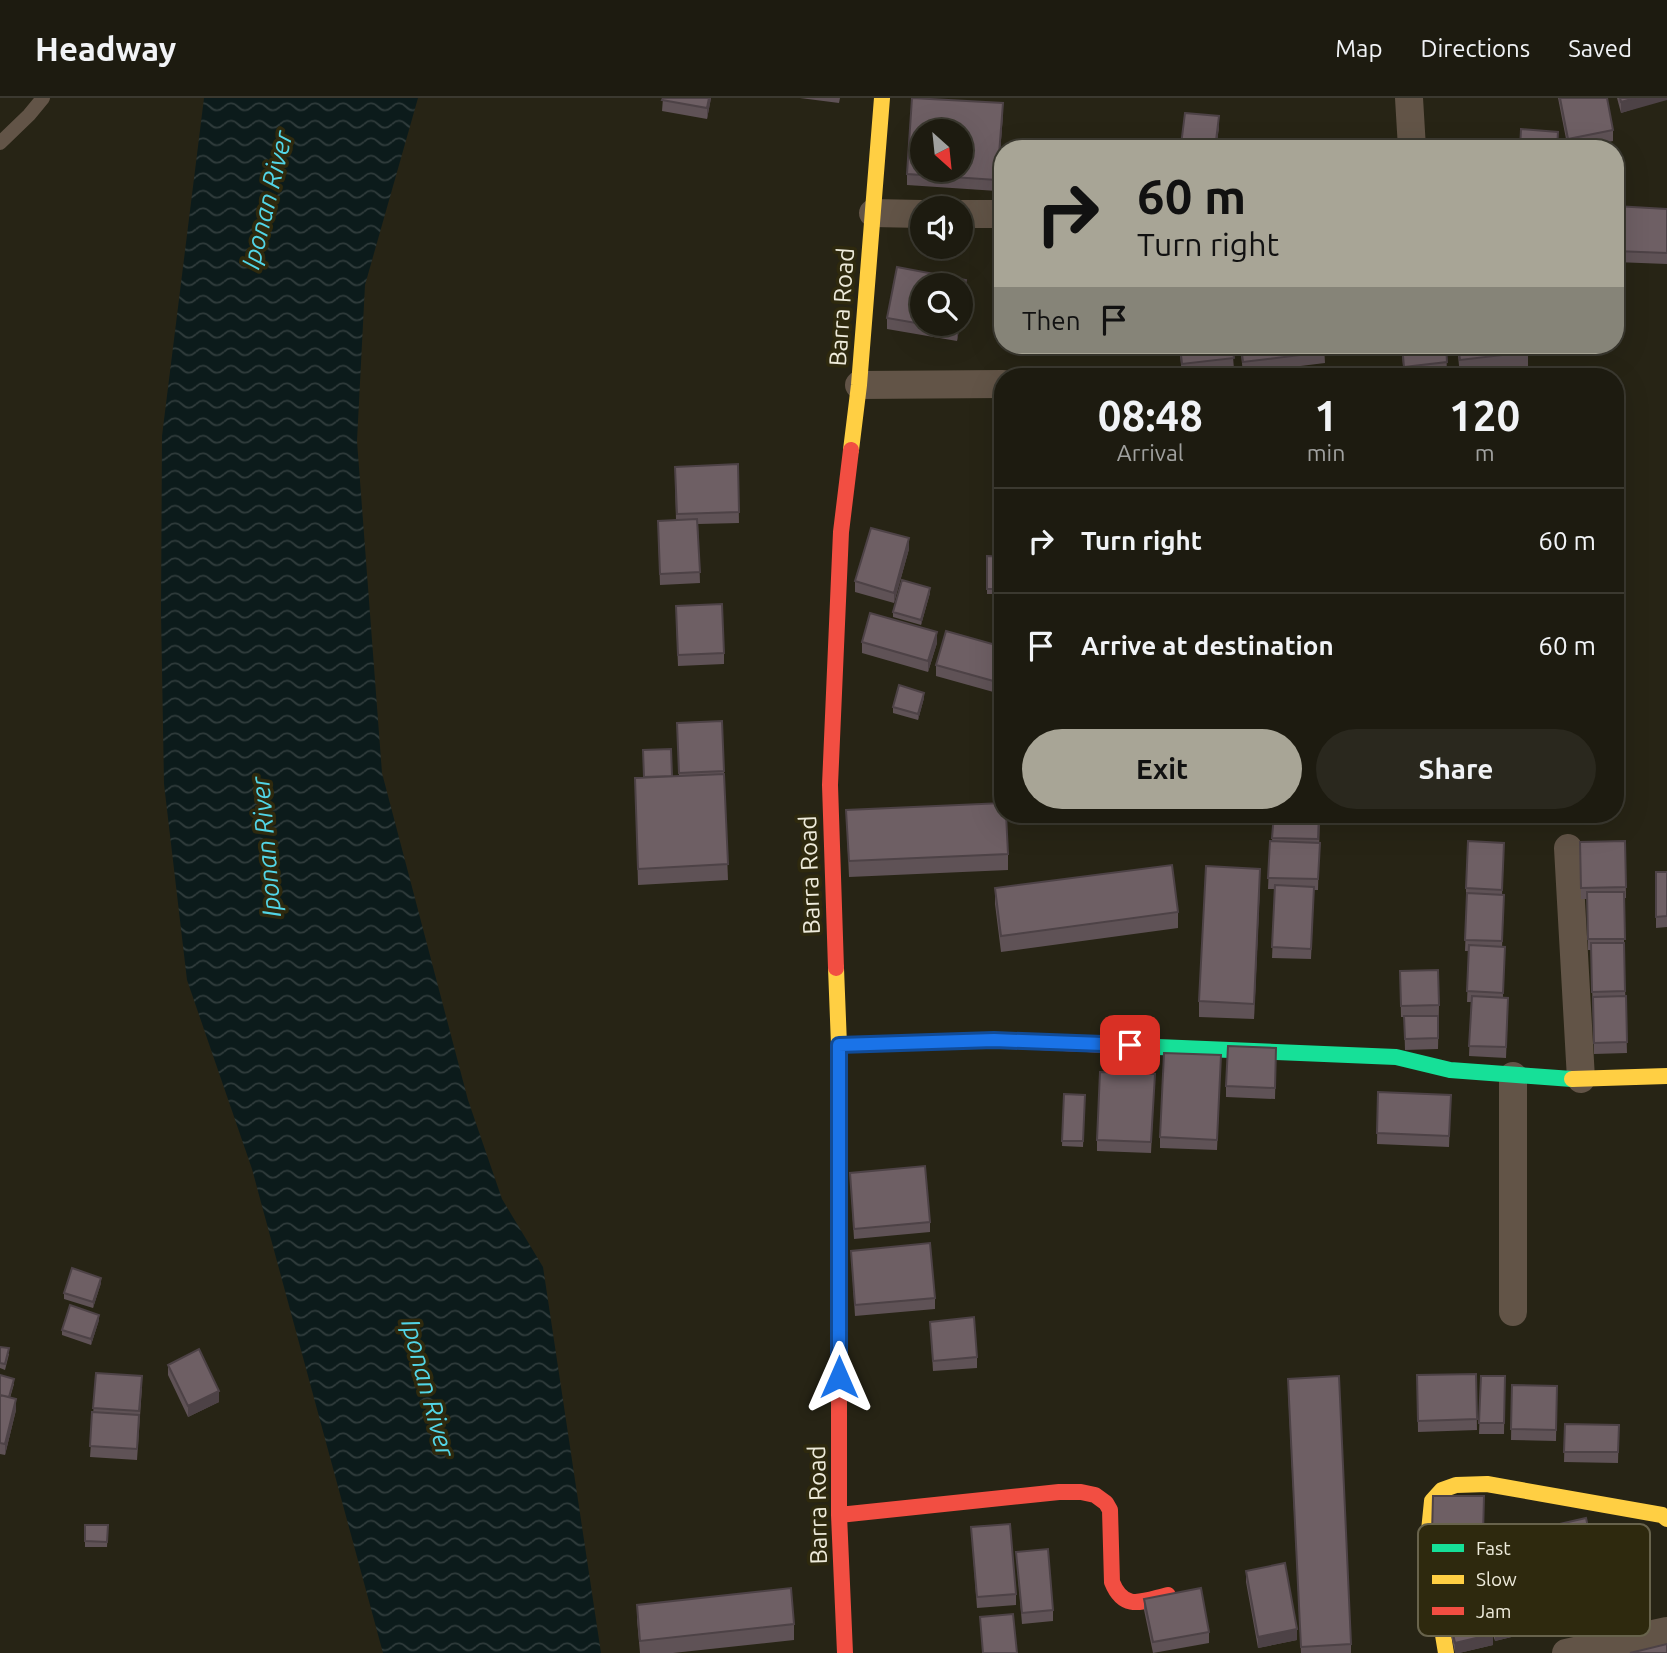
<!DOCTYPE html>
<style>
body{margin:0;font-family:Ubuntu,sans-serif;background:#2a281e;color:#f1f3f6;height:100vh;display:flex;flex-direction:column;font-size:26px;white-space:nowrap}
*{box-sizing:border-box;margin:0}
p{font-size:23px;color:#a0a19f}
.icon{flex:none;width:38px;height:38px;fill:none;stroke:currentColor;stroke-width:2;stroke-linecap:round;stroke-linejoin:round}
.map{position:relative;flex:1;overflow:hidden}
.sheet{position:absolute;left:994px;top:270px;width:630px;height:455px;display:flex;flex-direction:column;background:#1d1b10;border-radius:28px;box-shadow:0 7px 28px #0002,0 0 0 2px #3b3930}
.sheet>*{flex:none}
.guide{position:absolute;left:994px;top:42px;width:630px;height:214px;border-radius:28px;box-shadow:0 7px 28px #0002,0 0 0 2px #3b3930;background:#a8a596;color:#111;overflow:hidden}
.needle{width:46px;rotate:153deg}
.fabs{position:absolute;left:910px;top:21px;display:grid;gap:14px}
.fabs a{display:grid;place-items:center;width:63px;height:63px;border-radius:50%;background:#1d1b10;box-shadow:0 7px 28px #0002,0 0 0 2px #3b3930;font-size:35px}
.pin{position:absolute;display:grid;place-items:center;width:60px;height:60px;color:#fff;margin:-30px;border-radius:14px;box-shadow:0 4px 10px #0006}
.me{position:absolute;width:77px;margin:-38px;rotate:0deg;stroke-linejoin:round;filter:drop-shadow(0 0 5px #0008)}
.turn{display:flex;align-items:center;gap:24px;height:147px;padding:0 28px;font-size:32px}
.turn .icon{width:91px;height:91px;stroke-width:2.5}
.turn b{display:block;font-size:49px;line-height:60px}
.then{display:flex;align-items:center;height:66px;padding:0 28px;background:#0003;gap:14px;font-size:26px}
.eta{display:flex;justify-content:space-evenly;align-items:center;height:119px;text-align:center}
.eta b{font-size:42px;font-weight:600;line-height:49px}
.primary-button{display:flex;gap:14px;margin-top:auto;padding:14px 28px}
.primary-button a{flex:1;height:80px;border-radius:42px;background:#a8a596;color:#111;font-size:28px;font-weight:600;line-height:80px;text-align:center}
.primary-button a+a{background:#2a281e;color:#f1f3f6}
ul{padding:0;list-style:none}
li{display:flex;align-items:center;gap:21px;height:105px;padding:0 28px;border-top:2px solid #3b3930}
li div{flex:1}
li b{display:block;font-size:26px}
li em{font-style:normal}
header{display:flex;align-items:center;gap:42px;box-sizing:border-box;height:98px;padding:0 35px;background:#1d1b10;border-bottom:2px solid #3b3930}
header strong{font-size:33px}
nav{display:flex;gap:38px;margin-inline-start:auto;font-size:24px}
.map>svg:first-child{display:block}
.water{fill:url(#water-waves)}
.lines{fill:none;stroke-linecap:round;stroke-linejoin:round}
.lane{stroke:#625447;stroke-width:14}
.street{stroke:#625447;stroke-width:28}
.fast{stroke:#16e098;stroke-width:16}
.slow{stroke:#ffcf43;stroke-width:16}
.jam{stroke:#f24e42;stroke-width:16}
.wall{fill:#5f5256}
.shaded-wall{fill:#4d4246}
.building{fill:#6e5f64;stroke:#4d4246;stroke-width:2;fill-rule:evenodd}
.route-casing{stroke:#114b97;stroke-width:18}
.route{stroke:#1a73e8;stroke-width:12}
.labels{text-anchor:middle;stroke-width:7;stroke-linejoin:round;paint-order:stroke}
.street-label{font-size:24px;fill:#eeebdb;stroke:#2e290e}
.water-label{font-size:26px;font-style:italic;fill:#52d5e6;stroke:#2e290e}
.key{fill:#2e290e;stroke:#68634c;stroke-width:2}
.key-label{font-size:19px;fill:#eeebdb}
</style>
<header>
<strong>Headway</strong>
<nav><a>Map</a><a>Directions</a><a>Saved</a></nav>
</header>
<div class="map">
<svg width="1667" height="1555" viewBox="0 0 1667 1555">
<defs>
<pattern id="water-waves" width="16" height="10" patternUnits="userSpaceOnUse" patternTransform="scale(1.75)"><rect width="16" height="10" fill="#0c1b1b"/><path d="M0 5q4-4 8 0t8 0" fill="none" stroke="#303c3c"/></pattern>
</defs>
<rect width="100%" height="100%" fill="#272415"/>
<path class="water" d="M204 0H418L365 187 357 343 382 675 468 1002 502 1101 543 1169 601 1555H383L252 1071 187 882 164 686 161 515 162 338Z"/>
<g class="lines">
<path class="lane" d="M0 45 29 17 43 0"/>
<path class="street" d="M1409 0 1412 50
M873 115 922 116
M961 116H1003
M859 287 1003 286
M1568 750 1581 981
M1513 978V1214
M1566 1555 1667 1533"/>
<path class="fast" d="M1110 947 1396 959 1450 972 1572 981"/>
<path class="slow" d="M851 352 859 287 882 0
M836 870 839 947V1220
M1572 981 1667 978
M1446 1555 1433 1477 1429 1433 1432 1403 1442 1392 1456 1387 1487 1386 1662 1417 1667 1421"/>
<path class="jam" d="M836 870 830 687 841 434 851 352
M839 947 994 942 1110 947
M839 1220V1417L845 1555
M839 1417 1059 1394H1081L1095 1397 1106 1405 1110 1412 1112 1484C1124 1514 1143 1503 1168 1497"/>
</g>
<path class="wall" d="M663 0H711L707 21 662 13Z
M800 0H840L839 5Z
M1558 0H1607L1613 32V43L1574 51H1568Z
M1617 0H1667L1621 15Z
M1185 15 1219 29 1216 51H1181Z
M1003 16 997 93 907 87V76Z
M1615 108 1667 111V166L1615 164Z
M966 193 922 226H960L957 243 887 231V220Z
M1179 247H1232L1234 271 1182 277Z
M1240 247H1324L1325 265 1243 275Z
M1401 247H1446L1447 275 1419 278H1404Z
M1457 247H1528V270L1460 278Z
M738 366 739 425 698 426 700 485 660 487 658 434 676 422 675 380Z
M909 451 894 505 855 494V483Z
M987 458 1003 459V496H987Z
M930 495 921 527 893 519V514Z
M676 519 724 555V566L678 568Z
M862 544 937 545 928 574 862 555Z
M1003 549V576L997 595 936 578V567Z
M924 600 918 622 893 615V609Z
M722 623 728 782 638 787 635 680 679 678 677 625Z
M846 712 1008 756V772L849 779Z
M1274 716H1320L1318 792H1314L1311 861 1272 860 1275 791H1268L1270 743H1272Z
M1625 743 1626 800H1624V852L1627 955 1594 956 1591 852H1588L1587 801H1581L1580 744Z
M1504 755 1502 797 1504 808 1502 849 1503 899 1508 910 1506 960 1469 958 1471 904H1467L1469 853H1465L1467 801H1466V790Z
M1656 774H1667V829L1656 830Z
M1260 787 1254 921 1199 919V903Z
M995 790 1178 814V830L1001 854 995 806Z
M1400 873 1439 907 1438 951 1405 952 1404 919H1401Z
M1221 957 1217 1052 1160 1050V1039Z
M1276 961 1275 1001 1226 999V988Z
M1155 976 1151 1055 1097 1053V1042Z
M1378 994 1451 997 1449 1049 1377 1046Z
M1064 996 1085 997 1083 1049 1062 1048Z
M850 1075 930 1124V1134L854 1141Z
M851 1153 935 1200V1211L855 1218Z
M101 1185 93 1210 64 1201V1195Z
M99 1222 91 1247 62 1237V1232Z
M930 1224 977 1259V1270L933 1273Z
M0 1249 9 1256 5 1272 0 1270Z
M168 1267 219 1304 188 1319 168 1277Z
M96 1275 142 1289 137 1362 90 1359Z
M1476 1276 1477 1332 1418 1334 1417 1277Z
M0 1277 14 1286 10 1300 16 1312 5 1357 0 1356Z
M1481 1278H1505L1504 1336H1479Z
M1512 1287 1557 1288 1556 1343 1511 1342Z
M1288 1292 1351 1546V1555H1301Z
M1565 1326 1619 1327 1618 1365 1564 1364Z
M1433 1398H1484L1483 1448 1432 1447Z
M85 1427H108L107 1449H85Z
M971 1429 1016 1496V1507L977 1510Z
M1542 1430 1593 1457 1625 1497 1588 1505 1580 1471V1465L1550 1472 1542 1441Z
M1489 1444 1533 1477 1496 1485 1489 1455Z
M1016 1454 1053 1512V1523L1022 1526Z
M1449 1457 1476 1492 1456 1497 1449 1468Z
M1246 1473 1297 1542 1258 1550 1246 1484Z
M1537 1477 1581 1519 1546 1527 1537 1488Z
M1485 1489 1540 1532 1495 1543 1493 1537V1547L1459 1555H1455L1446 1514V1504L1485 1499Z
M1144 1501 1209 1534V1545L1153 1555 1144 1512Z
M637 1507 794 1526V1542L673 1555H640L637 1522Z"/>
<path class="shaded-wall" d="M709 0H711L707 21V10Z
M1635 0H1667V2L1621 15V4Z
M1003 5V16L997 93V82Z
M1219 18V29L1216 51H1215Z
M966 182V193L961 221V210Z
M958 226H960L957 243V232Z
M909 440V451L894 505V495Z
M930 490V495L921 527V522Z
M937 534V545L928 574V563Z
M1003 565V576L997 595V584Z
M924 595V600L918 622V616Z
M1260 771V787L1254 921V906Z
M101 1180V1185L93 1210V1204Z
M99 1217V1222L91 1247V1241Z
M219 1293V1304L188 1319V1308Z
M16 1301V1312L5 1357V1346Z
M1593 1451V1462L1580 1460V1465L1550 1472V1461Z
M1533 1466V1477L1496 1485V1474Z
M1476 1481V1492L1456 1497V1486Z
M1625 1486V1497L1588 1505V1494Z
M1581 1508V1519L1546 1527V1516Z
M1540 1522V1532L1495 1543V1532Z
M1297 1531V1542L1258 1550V1539Z
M1493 1536V1547L1459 1555H1455V1545Z"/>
<path class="building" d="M663 0H709L707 10 662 2Z
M912 0 1003 5 997 82 907 76ZM922 33H961V72H922Z
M1560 0H1607L1613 32 1568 41Z
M1620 0H1635L1621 4Z
M1185 15 1219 18 1215 51 1181 47Z
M1521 31 1558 34 1557 51H1520Z
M1615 108 1667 111V155L1615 153Z
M897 169 966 182 961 210V187H922V226H958L957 232 887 220Z
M1180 247H1232L1234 260 1182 266Z
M1241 247H1324L1325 254 1243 264Z
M1402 247H1446L1447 264 1404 269Z
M1458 247H1528V254L1460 262Z
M738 366 739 414 677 416 675 369Z
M697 421 700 474 660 476 658 423Z
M871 430 909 440 894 495 855 483Z
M987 458 1003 459V491H987Z
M902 482 930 490 921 522 893 514Z
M722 506 724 555 678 557 676 508Z
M870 515 937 534 928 563 862 544Z
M946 533 1003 549V565L997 584 936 567Z
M899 587 924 595 918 616 893 609Z
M722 623 724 673 679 675 677 625Z
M671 651 672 678 644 679 643 652Z
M724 676 728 766 638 771 635 680Z
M1003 705V716H1006L1008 756 849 763 846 712Z
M1274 716H1319L1318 741 1272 740Z
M1270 743 1320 745 1318 781 1268 780Z
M1468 743 1504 745 1502 792 1466 790Z
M1625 743 1626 789 1581 790 1580 744Z
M1172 767 1178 814 1001 838 995 790Z
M1206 768 1260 771 1254 906 1199 903Z
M1656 774H1667V818L1656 819Z
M1275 787 1314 789 1311 851 1272 849Z
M1587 794H1624L1625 841H1588Z
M1467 795 1504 797 1502 843 1465 842Z
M1591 845H1624L1625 893 1592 894Z
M1469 847 1505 849 1503 895 1467 893Z
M1438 872 1439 907 1401 908 1400 873Z
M1472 898 1508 900 1506 949 1469 948Z
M1626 898 1627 944 1594 945 1593 899Z
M1404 918H1438V940L1405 941Z
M1228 948 1276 950 1275 990 1226 988Z
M1164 955 1221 957 1217 1042 1160 1039Z
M1100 974 1155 976 1151 1044 1097 1042Z
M1378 994 1451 997 1449 1038 1377 1035Z
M1064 996 1085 997 1083 1043H1062Z
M925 1068 930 1124 854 1131 850 1075Z
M930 1145 935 1200 855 1207 851 1153Z
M72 1170 101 1180 93 1204 64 1195Z
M70 1207 99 1217 91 1241 62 1232Z
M974 1219 977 1259 933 1263 930 1224Z
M0 1249 9 1250 5 1266 0 1265Z
M199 1251 219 1293 188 1308 168 1267Z
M96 1275 142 1278 139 1313 93 1310Z
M1476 1276 1477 1321 1418 1323 1417 1277Z
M0 1277 14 1281 9 1299 0 1297Z
M1339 1278 1351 1546 1301 1549 1288 1281Z
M1481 1278H1505L1504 1325H1479Z
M1512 1287 1557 1288 1556 1332 1511 1331Z
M0 1297 16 1301 5 1346 0 1345Z
M92 1314 139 1317 137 1351 90 1348Z
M1565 1326 1619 1327 1618 1354H1564Z
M1433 1398H1484L1483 1437 1432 1436Z
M1586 1420 1593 1451 1550 1461 1542 1430Z
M1010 1426 1016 1496 977 1499 971 1429Z
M85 1427H108L107 1444 85 1443Z
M1048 1451 1053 1512 1022 1515 1016 1454Z
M1285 1465 1297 1531 1258 1539 1246 1473Z
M791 1490 794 1526 640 1543 637 1507Z
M1201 1490 1209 1534 1153 1544 1144 1501Z
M1484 1495 1493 1536 1455 1545 1446 1504Z
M1013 1516 1017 1555H983L980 1519Z
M1667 1546V1555H1630Z"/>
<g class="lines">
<g class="route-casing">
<path id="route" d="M839 1279V947L994 942 1130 947"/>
</g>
<use href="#route" class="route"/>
</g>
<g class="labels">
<g class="street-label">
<text transform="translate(842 209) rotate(-86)" y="8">Barra Road</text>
<text transform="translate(810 777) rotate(-92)" y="8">Barra Road</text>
<text transform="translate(818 1407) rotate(-91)" y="8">Barra Road</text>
</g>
<g class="water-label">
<text transform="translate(267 102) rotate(-76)" y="9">Iponan River</text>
<text transform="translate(266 749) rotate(-95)" y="9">Iponan River</text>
<text transform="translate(428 1290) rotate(75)" y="9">Iponan River</text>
</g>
</g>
<rect x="1418" y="1426" width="232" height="112" rx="10" class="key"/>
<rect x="1432" y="1446" width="32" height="8" fill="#16e098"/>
<rect x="1432" y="1477" width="32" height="9" fill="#ffcf43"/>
<rect x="1432" y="1509" width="32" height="8" fill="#f24e42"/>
<g class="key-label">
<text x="1476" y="1457">Fast</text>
<text x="1476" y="1488">Slow</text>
<text x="1476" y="1520">Jam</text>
</g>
</svg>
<div class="fabs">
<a><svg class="needle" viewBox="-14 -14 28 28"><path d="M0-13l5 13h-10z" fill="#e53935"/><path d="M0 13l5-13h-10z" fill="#a0a19f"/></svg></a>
<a><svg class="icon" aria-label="sound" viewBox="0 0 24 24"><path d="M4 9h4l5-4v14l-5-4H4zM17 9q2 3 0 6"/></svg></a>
<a><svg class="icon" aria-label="search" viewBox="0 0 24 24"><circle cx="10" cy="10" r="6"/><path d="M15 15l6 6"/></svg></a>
</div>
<div class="pin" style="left:1130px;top:947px;background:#d93025"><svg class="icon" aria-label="arrive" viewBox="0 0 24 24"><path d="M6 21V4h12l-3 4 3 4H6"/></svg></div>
<svg class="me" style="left:839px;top:1279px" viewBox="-20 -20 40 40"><path d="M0-17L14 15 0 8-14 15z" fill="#1a73e8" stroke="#fff" stroke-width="4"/></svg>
<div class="guide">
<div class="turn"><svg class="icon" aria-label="right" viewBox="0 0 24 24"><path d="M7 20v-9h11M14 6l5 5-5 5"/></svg><div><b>60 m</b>Turn right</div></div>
<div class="then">Then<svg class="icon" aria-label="arrive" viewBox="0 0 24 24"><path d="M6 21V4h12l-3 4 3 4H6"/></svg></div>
</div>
<section class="sheet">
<div class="eta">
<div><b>08:48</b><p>Arrival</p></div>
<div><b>1</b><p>min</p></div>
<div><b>120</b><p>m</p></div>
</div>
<ul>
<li><svg class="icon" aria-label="right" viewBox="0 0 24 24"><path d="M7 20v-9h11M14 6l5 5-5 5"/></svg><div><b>Turn right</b></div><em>60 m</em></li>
<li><svg class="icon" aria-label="arrive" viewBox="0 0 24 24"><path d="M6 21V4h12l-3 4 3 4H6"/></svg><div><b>Arrive at destination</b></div><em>60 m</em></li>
</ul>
<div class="primary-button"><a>Exit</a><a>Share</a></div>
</section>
</div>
